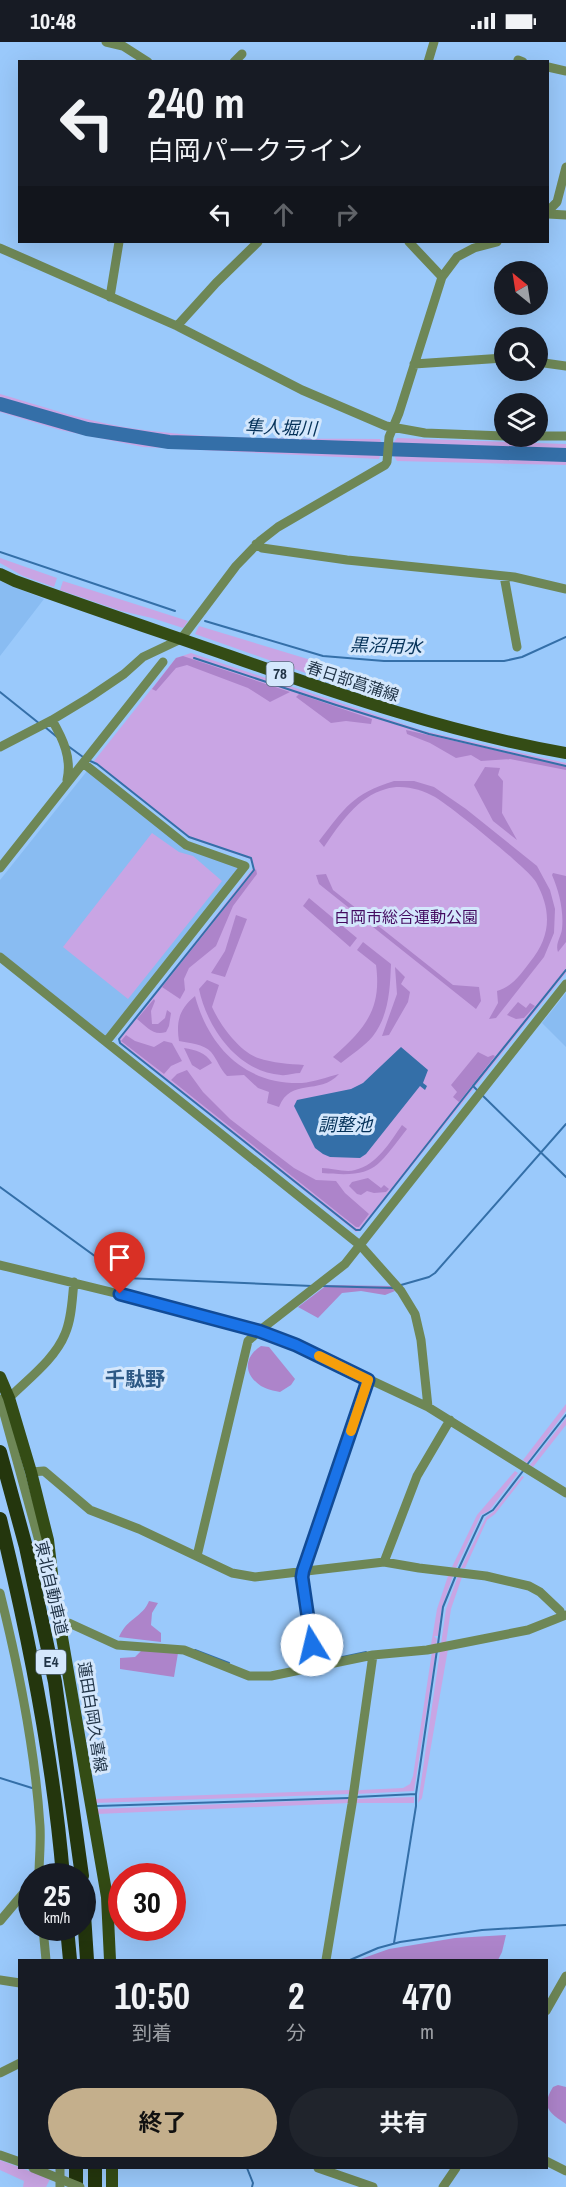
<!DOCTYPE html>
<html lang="ja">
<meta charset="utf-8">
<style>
body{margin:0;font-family:"Archivo Narrow","Noto Sans JP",sans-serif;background:#20242c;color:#f1f3f6;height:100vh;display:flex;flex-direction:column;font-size:22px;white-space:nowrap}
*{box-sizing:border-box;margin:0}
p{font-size:20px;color:#9ea1a6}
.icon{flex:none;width:33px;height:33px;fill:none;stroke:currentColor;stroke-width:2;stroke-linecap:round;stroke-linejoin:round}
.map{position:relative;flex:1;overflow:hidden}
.details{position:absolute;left:18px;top:1917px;width:530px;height:210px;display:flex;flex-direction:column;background:#171b24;border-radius:0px;box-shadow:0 6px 24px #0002}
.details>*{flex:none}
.guide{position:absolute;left:18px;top:18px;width:531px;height:183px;border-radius:0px;box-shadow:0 6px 24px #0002;background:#171b24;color:#f1f3f6;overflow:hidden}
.needle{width:39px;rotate:330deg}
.controls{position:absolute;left:494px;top:219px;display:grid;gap:12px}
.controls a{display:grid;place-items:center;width:54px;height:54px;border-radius:50%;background:#171b24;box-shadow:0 6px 24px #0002;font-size:30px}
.speed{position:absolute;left:18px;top:1821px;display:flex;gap:12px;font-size:30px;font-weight:700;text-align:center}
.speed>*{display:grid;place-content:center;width:78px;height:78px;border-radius:50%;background:#171b24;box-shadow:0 6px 24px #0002;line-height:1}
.speed small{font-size:15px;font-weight:400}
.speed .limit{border:9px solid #d22;background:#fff;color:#111}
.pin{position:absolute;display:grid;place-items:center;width:51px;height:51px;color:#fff;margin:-62px -26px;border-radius:50% 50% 50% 0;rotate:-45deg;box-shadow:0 0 6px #0007}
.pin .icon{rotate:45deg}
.me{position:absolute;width:66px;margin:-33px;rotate:351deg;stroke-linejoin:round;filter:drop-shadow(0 0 4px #0008)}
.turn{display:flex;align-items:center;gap:21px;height:126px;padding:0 30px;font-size:27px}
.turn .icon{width:78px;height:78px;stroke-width:2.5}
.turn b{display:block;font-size:42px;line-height:51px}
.lanes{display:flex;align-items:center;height:57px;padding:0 30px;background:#0003;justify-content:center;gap:30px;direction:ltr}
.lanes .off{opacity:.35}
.eta{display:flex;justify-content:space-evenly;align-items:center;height:102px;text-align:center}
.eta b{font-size:36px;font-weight:700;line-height:42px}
.button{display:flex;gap:12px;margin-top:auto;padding:12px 30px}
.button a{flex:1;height:69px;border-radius:36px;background:#c4af8c;color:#111;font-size:24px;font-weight:700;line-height:69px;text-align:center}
.button a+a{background:#20242c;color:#f1f3f6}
.status{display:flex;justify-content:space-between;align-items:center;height:42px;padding:0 30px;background:#171b24;direction:ltr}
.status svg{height:16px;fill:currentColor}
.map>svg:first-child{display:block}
.built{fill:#89bcf2}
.green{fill:#c9a5e4}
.forest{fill:#ad84ca}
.water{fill:#346fa8}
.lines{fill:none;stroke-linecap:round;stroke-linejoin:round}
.stream{stroke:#346fa8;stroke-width:2}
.river{stroke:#346fa8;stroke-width:14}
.minor{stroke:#6e8756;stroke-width:9}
.major{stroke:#344c15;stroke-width:12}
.highway{stroke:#24360d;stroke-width:14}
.minor-bridge{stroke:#6e8756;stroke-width:9}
.route-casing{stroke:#114b97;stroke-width:15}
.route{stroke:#1a73e8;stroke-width:10}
.slow{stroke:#f59e0b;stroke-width:10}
.labels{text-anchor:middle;stroke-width:6;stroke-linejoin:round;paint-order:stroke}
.shield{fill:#d4e7fc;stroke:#55687c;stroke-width:1.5}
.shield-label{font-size:15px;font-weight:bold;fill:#1f3245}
.street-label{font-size:16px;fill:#1f3245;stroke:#d4e7fc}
.park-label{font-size:16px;fill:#430a60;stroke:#d4e7fc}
.water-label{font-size:18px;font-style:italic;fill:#043158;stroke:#d4e7fc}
.quarter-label{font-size:20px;font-weight:bold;fill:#2d5985;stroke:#d4e7fc}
</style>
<div class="status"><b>10:48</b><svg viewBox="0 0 49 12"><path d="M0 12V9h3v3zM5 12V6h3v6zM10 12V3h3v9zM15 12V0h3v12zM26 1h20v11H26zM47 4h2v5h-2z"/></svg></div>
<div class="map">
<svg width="566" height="2145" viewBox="0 0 566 2145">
<rect width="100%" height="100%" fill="#9ac9fb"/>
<path class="built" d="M0 539 44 557 0 614Z
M87 729 183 805 239 824V828L109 993 104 994 0 911V838Z
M566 951V1005L542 981Z"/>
<path class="green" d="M0 352C41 364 82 378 124 385 208 399 296 396 380 397L381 400H394L397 396 566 402V408L214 398 145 392 64 375 0 357Z
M0 366 86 390 150 402 566 417V423L397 419 394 414H380L379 417 143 405 60 388 0 370Z
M0 516 57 536 54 545 23 534 0 521Z
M63 539 188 579 183 586 152 576 121 569 60 548Z
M199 584 311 618 309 625 321 628 317 635 195 592Z
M191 611 424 689 566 721V931L360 1189 356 1190 119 1001V997L253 826 250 817 189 796 96 722 94 719 176 616Z
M152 791 179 810 193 814 222 839 128 957 63 905Z
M566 1362V1369L527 1421 523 1418Z
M566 1376V1383L533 1425 530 1423Z
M515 1429 518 1431 489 1469 481 1473 456 1526 452 1525 477 1473Z
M522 1434 524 1435 495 1472 487 1478 465 1526H461L486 1475 493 1470Z
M448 1534H453L442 1565 438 1594H434L437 1597 436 1603H431L437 1567Z
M458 1534 462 1535 451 1567 446 1601 441 1602 446 1567Z
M448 1607 422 1756 418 1761 440 1609Z
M436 1609 414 1749 356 1752 357 1749 361 1748 403 1746 410 1742 413 1734 432 1610Z
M350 1748V1752L95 1761 94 1757Z
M414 1755V1761H355L356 1757Z
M349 1757V1761L97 1772V1767Z
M0 2118 50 2137 46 2145H23L24 2139 0 2128Z"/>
<path class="forest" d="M183 614 290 650 270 660 248 646 187 623 176 626 156 649 152 647 176 616Z
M299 652 372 677 371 682 346 679 331 681 296 655Z
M406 688 566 724V728L510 717 481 719 471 713 456 716 430 701 407 692Z
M485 725 500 726 498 733 503 739 502 771 517 798 493 779 474 743Z
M394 739H414L434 745 466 767 537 824 550 848 555 867 554 891 544 915 496 976 489 977 498 961 497 949C512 945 521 932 530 920 551 894 552 869 536 840 531 829 448 762 435 755 421 747 402 742 386 747 357 755 340 782 324 805L319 799C345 766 352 752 394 739Z
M256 827 257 832 233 864 216 904 189 926 184 937 185 948 180 957 162 945Z
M553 831 566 834V900L558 910C555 902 561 895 562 887 564 869 559 849 552 833Z
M326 832 333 848 453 943 479 945 481 959 476 967 319 842 316 833Z
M309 856 357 896 350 905 303 864Z
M236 873 247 877 225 935 211 931 225 909Z
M363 900 391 922C390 947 389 973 373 994 365 1004 351 1013 341 1021L333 1015C365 987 382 967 376 923L357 908Z
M395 925 405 935 401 942 410 950 408 960 389 993 382 994 397 952Z
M207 938 219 943 212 965C220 983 239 1009 258 1016 273 1021 289 1022 304 1023L300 1031C294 1031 287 1034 281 1033 238 1030 207 986 199 947Z
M195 954C209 1006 246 1043 302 1041 314 1040 327 1035 339 1032 319 1054 291 1035 279 1065L267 1061 269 1050 258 1046 244 1033 227 1034C220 1027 217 1017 211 1010 204 1002 189 1001 179 999 176 980 179 967 195 954Z
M154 957 155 959 151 969 152 982H158L165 976 167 968 171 971 169 984 166 990C153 994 147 985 137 977Z
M518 960 526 966 530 961 535 964 524 976 516 977 507 973Z
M126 993 135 999 154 1005 164 999 172 1001 182 1019 171 1024 164 1032 121 999Z
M184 1006C196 1008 205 1010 212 1021L200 1028 192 1023Z
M478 1010 488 1015 493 1013 495 1014 459 1060 453 1055 457 1050 451 1043Z
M187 1028 203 1050 230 1077 294 1126 316 1138 336 1139 345 1151 369 1172 359 1185H356L171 1038 177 1032Z
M402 1083 407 1087C376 1126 376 1136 322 1131V1126C332 1126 346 1131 355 1128 377 1123 390 1100 402 1083Z
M368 1136 381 1146 384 1143 389 1147 386 1150 374 1151 367 1149 361 1153 357 1152 349 1144 352 1140Z
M327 1243 391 1244 395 1249 385 1253 361 1249 342 1251 318 1276 298 1265Z
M261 1304 269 1305 295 1337 291 1343 280 1350C274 1349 266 1347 261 1344 243 1332 244 1315 261 1304Z
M149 1559 158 1561 152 1571 151 1583 161 1591V1600L119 1595C127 1576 143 1575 149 1559Z
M142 1608 178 1611 174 1635 120 1627V1616L135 1615Z
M506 1893 502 1910 498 1918H358L389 1907 455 1896Z
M558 2043 566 2045V2082C548 2070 541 2065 553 2045Z"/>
<path class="water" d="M401 1005 428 1028 423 1041 427 1044 425 1048 420 1044 366 1112 360 1116 330 1115 323 1112 315 1106 294 1064 297 1058 351 1047 363 1041Z"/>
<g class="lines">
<path class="stream" d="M0 510 175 569
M205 579 323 614 384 619H504L522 615 566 595
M194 616 336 663 429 692 566 724
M0 650 40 682
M45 685 57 695
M68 704 83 715
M88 718 97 722 189 795 251 816 254 828 119 997 120 1001 356 1188H360L473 1044 477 1048
M473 1044 566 928
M481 1052 566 1135
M0 1145 125 1236 312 1244
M401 1243 429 1235 435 1231 566 1082
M321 1244 393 1246
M526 1424 566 1373
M458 1528 483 1474 493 1468 523 1429
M438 1602 443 1565 456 1533
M195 1608 229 1621
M333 1617 366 1610
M0 1736 32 1746
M355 1755 416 1752 437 1608
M97 1764 349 1756
M394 1901 416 1764V1752
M350 1918 378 1906 400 1900 482 1888 566 1883
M247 2126 253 2141 252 2145"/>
<path class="river" d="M0 362 87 387 169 400 566 413"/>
<path class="minor" d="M106 0 123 4 148 20
M518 18 523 20
M234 20 242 12
M428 20 434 0
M548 25 566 29
M548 169 557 160 566 125
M548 172 566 173
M409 200 442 235
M0 206 177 284 302 348 386 384 425 391 504 394
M110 255 119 200
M177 284 216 241 258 200
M537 320 566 324
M414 322 504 316
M537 394H566
M256 502 262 506 347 518 514 535 566 547
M504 534 517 605
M52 678C63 697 72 716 67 738
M0 705 52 678 90 655 124 632 143 615 181 597 236 524 260 499 278 485 385 423 387 420 389 395 399 371 442 235 457 215 474 206 497 200
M83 721 186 803 245 824 106 1000
M0 826 163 620
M0 915 361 1204 401 1249 415 1272 421 1298 428 1365
M0 1223 189 1269 250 1286 296 1303 428 1365 566 1451
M9 1356C28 1337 55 1317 65 1292 72 1276 72 1257 74 1240
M0 1357 39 1499 47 1522
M31 1430 44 1429 90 1468 139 1487 232 1531 255 1535 384 1520 419 1526 486 1534 529 1544 540 1550 560 1569 561 1574
M197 1514 248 1299 259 1289 345 1222 566 942
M384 1520 417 1434 450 1378
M0 1551C19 1627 35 1706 40 1784 41 1801 39 1817 39 1834
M60 1581H69L117 1603 184 1608 249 1634H271L373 1613 427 1608 528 1588 566 1573
M316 1625 302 1535 368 1338
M0 1879 32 1841
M43 1886 46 1918
M326 1918 352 1762 373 1613
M0 1938 20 1941
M546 1969 566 1934
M0 2031 20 2021
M0 2113 20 2120
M546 2119 566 2129
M60 2126V2145
M318 2126 373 2145
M443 2145 456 2126"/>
<path class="major" d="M0 532 15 539C87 565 158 589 230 614 340 653 451 691 566 711
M0 1335 9 1356 31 1430 48 1498 54 1549 107 1855 110 1918
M112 2126V2145"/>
<path class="highway" d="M0 1410 26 1505 55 1640 82 1834
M0 1477C29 1595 53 1714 63 1834
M82 1842 87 1918
M67 1886 70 1918
M76 2126V2145
M95 2126V2145"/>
<path class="minor-bridge" d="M33 2126 80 2145"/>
</g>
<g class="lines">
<g class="route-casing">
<path id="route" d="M120 1252 259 1289 296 1303 368 1338 303 1529 302 1535 312 1603"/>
</g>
<use href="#route" class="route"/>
<path class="slow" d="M319 1314 368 1338 351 1389"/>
</g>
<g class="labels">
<g class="shield">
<rect x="266.5" y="620" width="27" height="24" rx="4.5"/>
<rect x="36" y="1608" width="30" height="24" rx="4.5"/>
</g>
<g class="shield-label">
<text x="280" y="637">78</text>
<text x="51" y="1625">E4</text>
</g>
<g class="street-label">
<text transform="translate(353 639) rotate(18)" y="6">春日部菖蒲線</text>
<text transform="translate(52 1546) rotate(77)" y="6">東北自動車道</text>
<text transform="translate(93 1675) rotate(81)" y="6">蓮田白岡久喜線</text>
</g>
<g class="park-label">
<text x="406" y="881">白岡市総合運動公園</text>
</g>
<g class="water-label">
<text transform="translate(281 386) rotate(2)" y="6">隼人堀川</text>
<text transform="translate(386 604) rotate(2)" y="6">黒沼用水</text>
<text x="345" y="1089">調整池</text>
</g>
<g class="quarter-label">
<text x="135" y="1344">千駄野</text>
</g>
</g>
</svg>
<div class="controls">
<a><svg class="needle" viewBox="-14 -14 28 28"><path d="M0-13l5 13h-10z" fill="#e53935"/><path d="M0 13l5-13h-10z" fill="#9ea1a6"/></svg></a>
<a><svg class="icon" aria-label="search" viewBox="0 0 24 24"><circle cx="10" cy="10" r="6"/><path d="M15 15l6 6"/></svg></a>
<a><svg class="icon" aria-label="layers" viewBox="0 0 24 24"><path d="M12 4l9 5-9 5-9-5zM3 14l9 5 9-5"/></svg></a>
</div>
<div class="speed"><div>25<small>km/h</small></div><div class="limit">30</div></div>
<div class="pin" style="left:120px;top:1252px;background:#d93025"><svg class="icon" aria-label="arrive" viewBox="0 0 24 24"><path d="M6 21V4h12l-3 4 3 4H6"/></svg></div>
<svg class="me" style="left:312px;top:1603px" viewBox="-20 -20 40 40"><circle r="19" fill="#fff"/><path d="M0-13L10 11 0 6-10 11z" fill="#1a73e8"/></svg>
<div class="guide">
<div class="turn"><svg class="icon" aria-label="left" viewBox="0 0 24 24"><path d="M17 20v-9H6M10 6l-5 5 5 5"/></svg><div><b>240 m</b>白岡パークライン</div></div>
<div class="lanes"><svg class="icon" aria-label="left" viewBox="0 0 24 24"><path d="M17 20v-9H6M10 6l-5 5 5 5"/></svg><svg class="icon off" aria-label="ahead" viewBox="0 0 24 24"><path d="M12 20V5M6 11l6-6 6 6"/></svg><svg class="icon off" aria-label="right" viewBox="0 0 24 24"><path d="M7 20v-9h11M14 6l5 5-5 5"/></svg></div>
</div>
<section class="details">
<div class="eta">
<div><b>10:50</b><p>到着</p></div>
<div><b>2</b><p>分</p></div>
<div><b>470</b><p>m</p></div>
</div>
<div class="button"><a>終了</a><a>共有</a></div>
</section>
</div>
